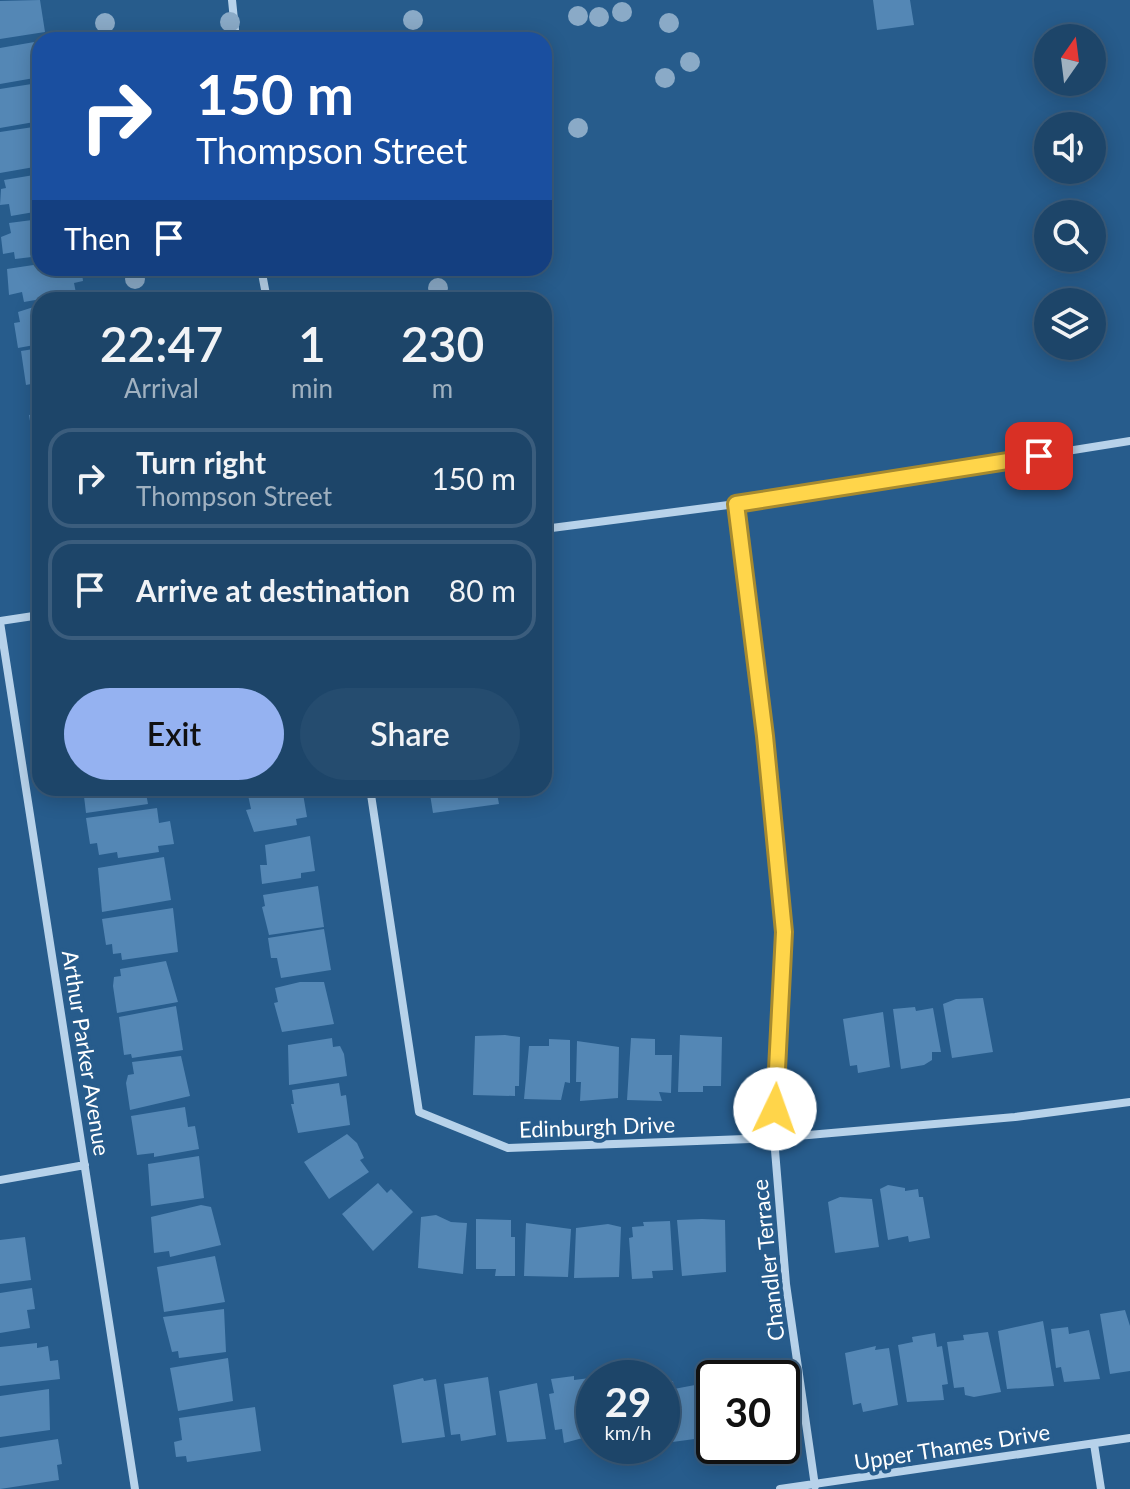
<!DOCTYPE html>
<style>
body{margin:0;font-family:Lato,sans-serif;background:#254c6f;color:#f1f3f6;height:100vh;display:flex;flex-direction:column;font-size:30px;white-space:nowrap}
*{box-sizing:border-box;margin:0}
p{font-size:26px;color:#a0b1c0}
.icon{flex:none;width:44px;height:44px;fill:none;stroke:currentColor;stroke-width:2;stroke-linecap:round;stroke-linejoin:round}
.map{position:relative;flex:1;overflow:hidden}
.side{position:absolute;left:32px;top:292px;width:520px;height:504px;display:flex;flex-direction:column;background:#1d4569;border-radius:24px;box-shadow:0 4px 20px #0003,0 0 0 2px #3b5d7d}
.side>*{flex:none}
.top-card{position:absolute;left:32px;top:32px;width:520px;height:244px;border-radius:24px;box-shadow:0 4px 20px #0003,0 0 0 2px #3b5d7d;background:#1a4fa0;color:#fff;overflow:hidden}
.needle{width:52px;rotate:14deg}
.tools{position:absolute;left:1034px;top:24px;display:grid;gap:16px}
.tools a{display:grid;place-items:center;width:72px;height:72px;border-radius:50%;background:#1d4569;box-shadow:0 4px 20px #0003,0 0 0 2px #3b5d7d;font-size:40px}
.speed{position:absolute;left:576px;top:1360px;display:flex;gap:16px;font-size:40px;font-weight:700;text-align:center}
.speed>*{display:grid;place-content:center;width:104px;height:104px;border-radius:50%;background:#1d4569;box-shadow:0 4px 20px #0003,0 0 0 2px #3b5d7d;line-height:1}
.speed small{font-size:20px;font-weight:400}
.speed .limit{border:4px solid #111;border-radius:12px;background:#fff;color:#111}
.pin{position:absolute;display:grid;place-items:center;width:68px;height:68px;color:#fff;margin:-34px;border-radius:16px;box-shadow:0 4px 12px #0006}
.me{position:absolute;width:88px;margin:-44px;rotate:3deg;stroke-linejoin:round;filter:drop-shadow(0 0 6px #0008)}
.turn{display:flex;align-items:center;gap:28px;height:168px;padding:0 32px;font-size:36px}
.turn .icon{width:104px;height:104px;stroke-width:2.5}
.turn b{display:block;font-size:56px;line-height:68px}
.then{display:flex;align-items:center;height:76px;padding:0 32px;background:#0003;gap:16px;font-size:30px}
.eta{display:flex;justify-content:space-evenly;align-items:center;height:136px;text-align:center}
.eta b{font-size:48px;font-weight:600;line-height:56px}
.button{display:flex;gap:16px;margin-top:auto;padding:16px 32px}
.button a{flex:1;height:92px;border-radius:48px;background:#95b2f1;color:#111;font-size:32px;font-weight:600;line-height:92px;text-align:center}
.button a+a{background:#254c6f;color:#f1f3f6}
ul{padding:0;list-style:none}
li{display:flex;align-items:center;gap:24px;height:100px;margin:0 16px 12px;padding:0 16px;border:4px solid #3b5d7d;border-radius:24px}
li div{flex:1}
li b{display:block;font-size:30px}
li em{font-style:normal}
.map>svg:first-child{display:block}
.building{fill:#5487b5}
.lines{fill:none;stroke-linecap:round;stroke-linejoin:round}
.street{stroke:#b7d2ea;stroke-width:8}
.tree{fill:#8aaac7}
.route-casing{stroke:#a68a30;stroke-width:20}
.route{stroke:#ffd54a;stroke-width:14}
.labels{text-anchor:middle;stroke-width:8;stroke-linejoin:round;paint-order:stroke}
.street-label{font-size:22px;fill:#fff;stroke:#275c8c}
</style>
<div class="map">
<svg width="1130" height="1489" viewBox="0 0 1130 1489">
<rect width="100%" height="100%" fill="#275c8c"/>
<path class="building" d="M40 0 45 32 0 39V1Z
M873 0H910L914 25 877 30Z
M40 41V77L0 84V48Z
M38 83 40 121 0 128V89Z
M40 126V166L0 173V132Z
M40 174V211L11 216 9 204 0 205 1 189 6 188 4 180Z
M40 219V256L15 259 14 252 3 254 1 237 11 233 9 223Z
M40 264V268H57L59 277 82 273 83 281 74 283 76 293 24 302 22 292 9 295 7 269Z
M40 305V344L18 348 14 323 20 322 18 312Z
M40 348V387L32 389 31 384 26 385 21 351Z
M40 394V431L32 433 29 415 35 414 32 395Z
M40 439V467H37L33 440Z
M83 788H145L148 804 86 813Z
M302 788 307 817 296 819 297 825 254 832 246 810 251 809 248 795Z
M429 788H496L499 804 433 813Z
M157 808 159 823 170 821 174 844 158 846 159 852 118 858 117 852 99 855 97 843 90 844 86 818Z
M310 836 315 871 301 873V878L262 884 260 865H267L265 845Z
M164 857 171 900 102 912 98 868Z
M318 886 324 927 269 935 262 907 265 906 263 895Z
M173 908 178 952 122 960 121 953 113 954 112 944 106 945 102 919Z
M324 929 331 970 281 978 277 958H271L268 938Z
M166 961 178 1002 117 1013 113 986 114 977 121 976 120 969Z
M300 982H324L334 1024 282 1032 274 1003 278 1002 275 988Z
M983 998 993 1052 952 1058 943 1004 956 999Z
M176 1006 183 1050 132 1058 131 1054 124 1055 119 1017Z
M915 1007 916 1011 933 1008 941 1052H932V1060L924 1065 901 1069 893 1009Z
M883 1012 890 1067 858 1073 857 1065 850 1066 843 1019Z
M505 1035 520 1037 519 1086H515V1096L473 1095 475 1036Z
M680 1035 722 1037 721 1086H703V1092H678Z
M332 1038 333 1047 340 1046 344 1054 347 1076 289 1085 288 1045Z
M631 1038 655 1039V1055H672L671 1093 659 1092 662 1101 627 1100Z
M549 1039 570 1040V1083L565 1082 561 1100 524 1099 529 1046H549Z
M577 1041 619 1047 618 1098 580 1101 581 1082H576Z
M181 1056 190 1096 130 1110 126 1083 128 1075 134 1074 132 1062Z
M339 1083 341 1096 346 1095 350 1125 298 1133 291 1104H294L292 1090Z
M185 1107 188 1127 195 1126 199 1149 154 1157V1153L137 1155 131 1116Z
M347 1134 357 1143 364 1158 360 1160 369 1172 329 1199 304 1162Z
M199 1156 204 1198 151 1206 148 1164Z
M378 1183 387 1193 391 1189 413 1212 373 1251 342 1214Z
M888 1185 905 1188V1191L918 1189 919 1197H923L930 1238 909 1242 908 1236 888 1240 880 1189Z
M840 1197 872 1199 879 1247 835 1253 828 1202Z
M201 1205 211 1207 221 1245 170 1257 169 1251 154 1253 151 1217Z
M436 1215 451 1222 467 1223 463 1274 418 1268 421 1217Z
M476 1219 511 1220V1237H515V1276H495L496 1269H476Z
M702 1219 725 1220 726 1272 682 1276 677 1220Z
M670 1221 673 1270 652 1271 653 1278 632 1279 629 1238 633 1237 632 1227 644 1226 643 1222Z
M526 1223 571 1229 568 1277 524 1276Z
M608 1224 621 1227 619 1277 574 1278 576 1228Z
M25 1237 31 1280 0 1284V1240Z
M215 1256 225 1302 164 1312 157 1267Z
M32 1288 35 1309 27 1310 30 1328 0 1333V1293Z
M224 1309 226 1352 179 1358 178 1351 172 1352 163 1317Z
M1125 1310 1130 1326V1371L1110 1374 1100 1314Z
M1043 1321 1054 1386 1007 1389 998 1331Z
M1068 1327 1069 1334 1089 1330 1100 1379 1064 1382 1061 1367 1056 1368 1051 1329Z
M988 1332 1001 1392 974 1397 965 1395 964 1387 954 1388 947 1342 964 1340 963 1335Z
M935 1333 937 1347 942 1346 948 1384 942 1385 944 1400 907 1402 898 1345 913 1342 912 1337Z
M37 1343V1348L48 1346 50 1361 58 1360 60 1379 0 1386V1347Z
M876 1346 875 1350 889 1348 898 1405 863 1412 861 1403 853 1405 845 1353Z
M228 1358 233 1401 178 1411 170 1368Z
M733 1371 734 1374 746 1372 747 1378H716L717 1374Z
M574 1376V1380L590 1378 594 1435 564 1443 562 1429 555 1430 549 1394 554 1393 551 1379Z
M488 1377 496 1435 461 1441 460 1434 451 1435 444 1384Z
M714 1377V1437H709L702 1378Z
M423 1378 424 1381 436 1379 445 1437 402 1443 393 1385Z
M673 1381 674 1389 695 1385 702 1438 665 1443 662 1383Z
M537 1383 546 1439 507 1442 499 1391Z
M49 1389 50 1430 0 1437V1396Z
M255 1407 261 1451 187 1462 186 1456 176 1457 174 1442 182 1440 179 1418Z
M58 1439 62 1464 57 1465 59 1480 0 1489V1448Z"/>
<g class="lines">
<path class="street" d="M232 0 236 40
M261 268 267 300
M736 504 765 736 784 932 774 1138 786 1284 815 1486
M544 529 736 504 1130 441
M0 621 40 615
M0 622 135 1489
M370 788 419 1112 508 1148 774 1138 1015 1117 1130 1102
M0 1180 85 1165
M1094 1444 1101 1489
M780 1489 1130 1438"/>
</g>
<g class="tree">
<circle cx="622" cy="12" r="10"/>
<circle cx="578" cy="16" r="10"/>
<circle cx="599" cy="17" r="10"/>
<circle cx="413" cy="20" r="10"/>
<circle cx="230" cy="22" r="10"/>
<circle cx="105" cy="23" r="10"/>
<circle cx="669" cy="23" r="10"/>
<circle cx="690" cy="62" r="10"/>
<circle cx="665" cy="78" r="10"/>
<circle cx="578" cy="128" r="10"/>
<circle cx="135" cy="279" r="10"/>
<circle cx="438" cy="288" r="10"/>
</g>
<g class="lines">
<g class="route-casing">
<path id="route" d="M775 1109 784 932 765 736 736 504 1039 456"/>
</g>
<use href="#route" class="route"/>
</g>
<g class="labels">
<g class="street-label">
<text transform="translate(86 1053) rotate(81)" y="8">Arthur Parker Avenue</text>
<text transform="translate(597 1127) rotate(-2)" y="8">Edinburgh Drive</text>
<text transform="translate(768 1260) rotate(-96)" y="8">Chandler Terrace</text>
<text transform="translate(952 1447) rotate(-9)" y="8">Upper Thames Drive</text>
</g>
</g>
</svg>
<div class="tools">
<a><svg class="needle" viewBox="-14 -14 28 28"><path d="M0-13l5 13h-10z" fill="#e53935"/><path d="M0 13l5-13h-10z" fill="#a0b1c0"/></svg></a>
<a><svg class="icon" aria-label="sound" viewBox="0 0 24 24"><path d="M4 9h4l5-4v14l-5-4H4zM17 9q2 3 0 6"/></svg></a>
<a><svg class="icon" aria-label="search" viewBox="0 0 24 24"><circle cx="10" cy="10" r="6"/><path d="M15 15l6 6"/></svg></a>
<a><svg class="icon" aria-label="layers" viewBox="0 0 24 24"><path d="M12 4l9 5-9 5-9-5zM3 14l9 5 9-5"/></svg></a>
</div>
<div class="speed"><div>29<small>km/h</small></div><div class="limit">30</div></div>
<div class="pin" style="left:1039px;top:456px;background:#d93025"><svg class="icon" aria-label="arrive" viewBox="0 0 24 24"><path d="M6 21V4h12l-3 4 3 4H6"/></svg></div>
<svg class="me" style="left:775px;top:1109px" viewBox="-20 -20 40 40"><circle r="19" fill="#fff"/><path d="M0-13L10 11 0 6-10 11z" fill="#ffd54a"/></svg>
<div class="top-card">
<div class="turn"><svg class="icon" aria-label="right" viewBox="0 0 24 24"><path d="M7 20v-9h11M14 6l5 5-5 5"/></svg><div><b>150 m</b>Thompson Street</div></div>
<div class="then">Then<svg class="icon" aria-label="arrive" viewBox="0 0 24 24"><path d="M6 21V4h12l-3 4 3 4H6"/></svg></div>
</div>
<section class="side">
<div class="eta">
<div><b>22:47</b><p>Arrival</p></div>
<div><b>1</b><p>min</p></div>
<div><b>230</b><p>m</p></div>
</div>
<ul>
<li><svg class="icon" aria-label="right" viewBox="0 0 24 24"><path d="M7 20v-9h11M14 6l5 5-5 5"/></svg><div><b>Turn right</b><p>Thompson Street</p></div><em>150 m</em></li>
<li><svg class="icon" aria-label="arrive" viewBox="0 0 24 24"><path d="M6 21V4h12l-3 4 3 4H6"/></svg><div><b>Arrive at destination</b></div><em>80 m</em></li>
</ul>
<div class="button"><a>Exit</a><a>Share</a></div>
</section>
</div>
